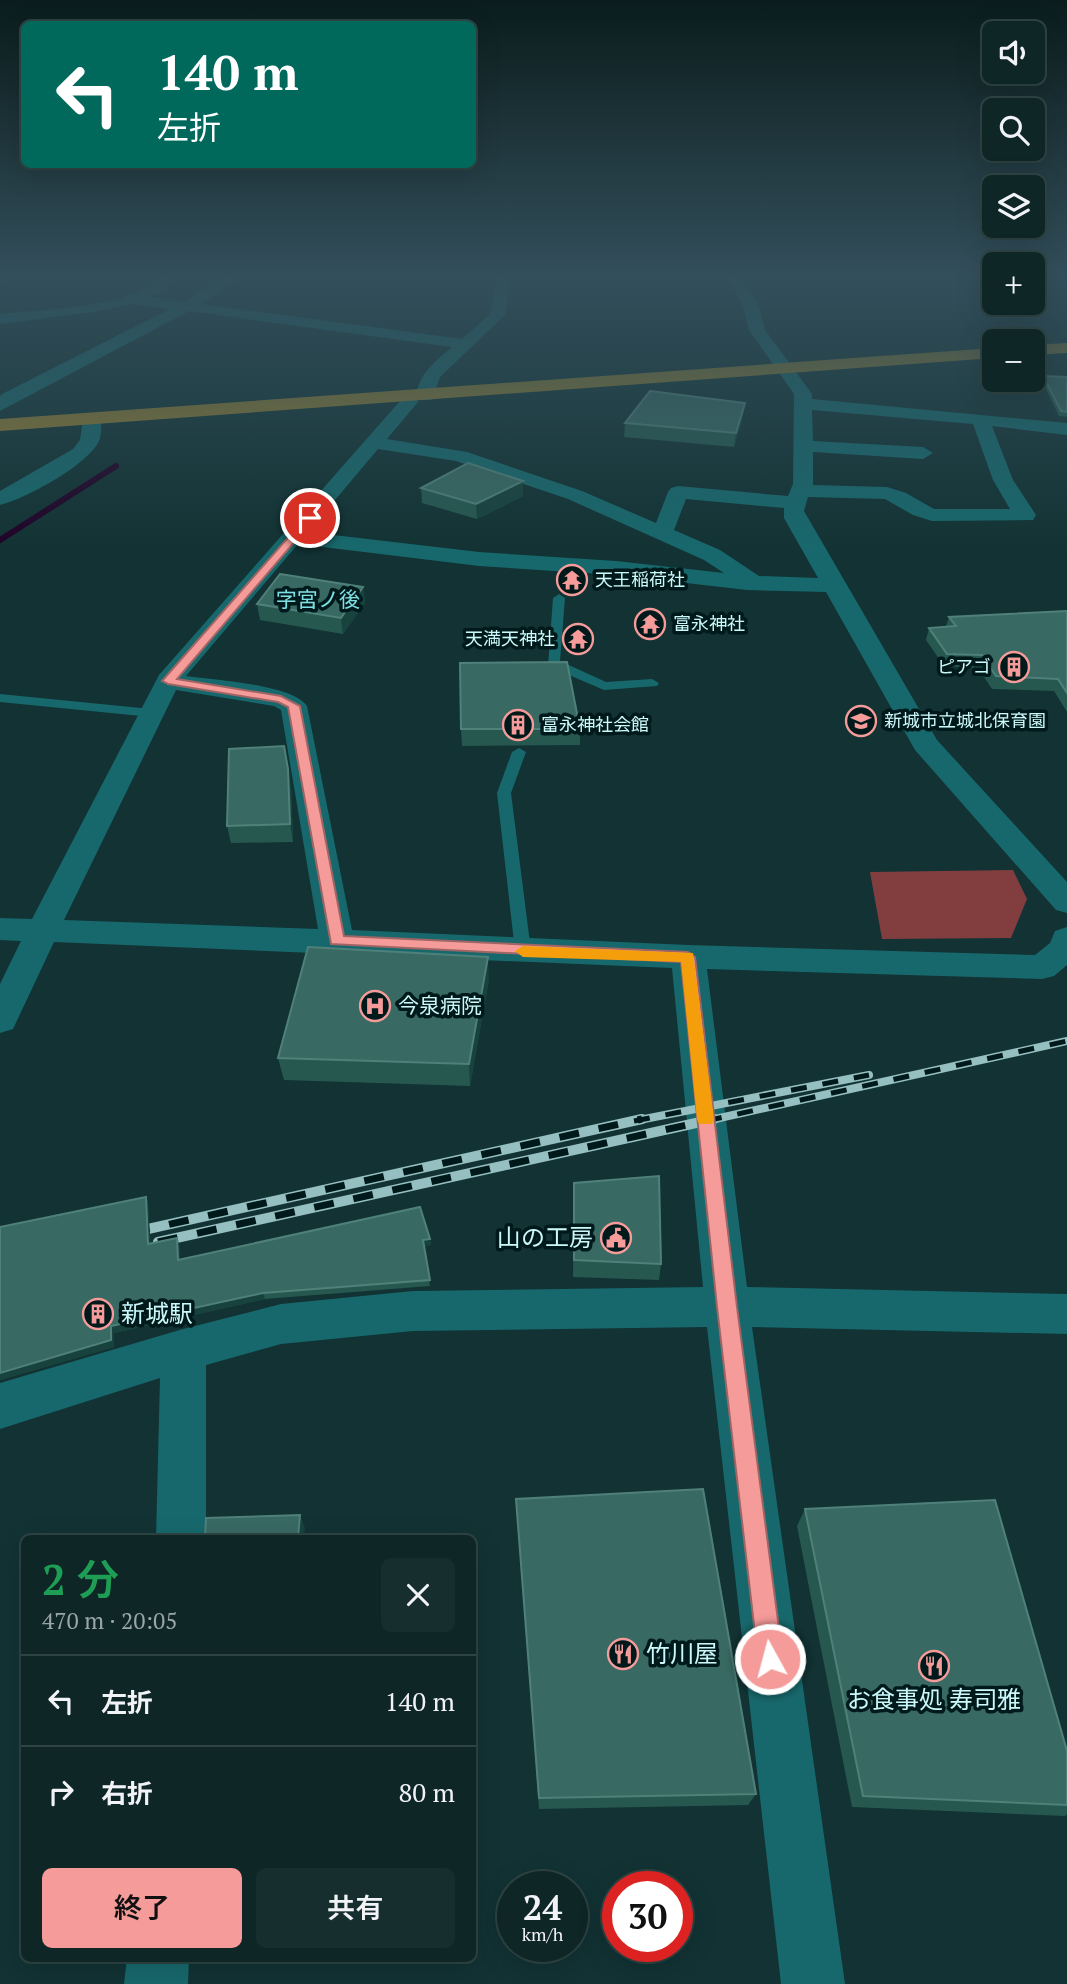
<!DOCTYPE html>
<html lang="ja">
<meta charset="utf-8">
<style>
body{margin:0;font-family:"PT Serif","Noto Sans JP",serif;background:#172e2e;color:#f1f3f6;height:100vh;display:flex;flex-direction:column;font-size:26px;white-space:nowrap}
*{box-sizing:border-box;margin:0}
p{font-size:23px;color:#9ba5a7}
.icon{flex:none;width:38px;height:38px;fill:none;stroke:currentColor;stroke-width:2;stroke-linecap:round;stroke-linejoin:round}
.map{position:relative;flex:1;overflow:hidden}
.details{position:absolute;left:21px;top:1535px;width:455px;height:427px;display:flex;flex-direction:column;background:#0e2626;border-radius:10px;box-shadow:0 7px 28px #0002,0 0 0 2px #2e4343}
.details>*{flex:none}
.top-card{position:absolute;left:21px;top:21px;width:455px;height:147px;border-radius:10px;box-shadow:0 7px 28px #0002,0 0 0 2px #2e4343;background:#00695c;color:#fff;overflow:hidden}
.fabs{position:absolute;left:982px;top:21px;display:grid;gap:14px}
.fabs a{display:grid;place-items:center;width:63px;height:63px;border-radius:10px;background:#0e2626;box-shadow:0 7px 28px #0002,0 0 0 2px #2e4343;font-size:35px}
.speed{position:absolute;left:497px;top:1871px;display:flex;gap:14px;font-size:35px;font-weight:700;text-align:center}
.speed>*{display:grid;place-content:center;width:91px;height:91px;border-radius:50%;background:#0e2626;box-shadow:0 7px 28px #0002,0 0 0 2px #2e4343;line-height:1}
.speed small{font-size:18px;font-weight:400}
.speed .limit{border:10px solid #d22;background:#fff;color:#111}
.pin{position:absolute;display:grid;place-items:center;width:60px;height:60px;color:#fff;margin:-30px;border:4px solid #fff;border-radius:50%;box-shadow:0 2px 7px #0007}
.me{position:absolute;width:77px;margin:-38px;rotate:353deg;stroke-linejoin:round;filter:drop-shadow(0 0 5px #0008)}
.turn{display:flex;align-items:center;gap:24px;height:147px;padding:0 21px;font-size:32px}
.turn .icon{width:91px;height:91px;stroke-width:2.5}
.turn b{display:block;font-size:49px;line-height:60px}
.round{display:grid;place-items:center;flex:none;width:74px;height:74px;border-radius:10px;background:#172e2e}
.headline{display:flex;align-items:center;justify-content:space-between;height:119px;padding:0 21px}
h1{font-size:42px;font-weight:600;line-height:52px;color:#1e9e55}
.cta{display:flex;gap:14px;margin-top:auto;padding:14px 21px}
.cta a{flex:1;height:80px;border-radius:10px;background:#f59b9a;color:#111;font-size:28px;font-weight:600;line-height:80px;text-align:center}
.cta a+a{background:#172e2e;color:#f1f3f6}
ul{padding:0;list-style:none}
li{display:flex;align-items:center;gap:21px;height:91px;padding:0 21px;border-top:2px solid #2e4343}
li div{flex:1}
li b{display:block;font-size:26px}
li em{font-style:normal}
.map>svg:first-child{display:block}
.green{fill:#823e3f}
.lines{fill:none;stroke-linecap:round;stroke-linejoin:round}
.stream{stroke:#200226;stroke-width:6}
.service{fill:#17686c;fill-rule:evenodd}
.minor{fill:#17686c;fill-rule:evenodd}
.trunk{fill:#907b30;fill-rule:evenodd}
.rail-far1-casing{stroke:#96bfc1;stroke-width:8}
.rail-casing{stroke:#96bfc1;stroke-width:10}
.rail-far1{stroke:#00191b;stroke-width:5;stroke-dasharray:16;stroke-linecap:butt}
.rail{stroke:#00191b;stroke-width:7;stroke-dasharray:20;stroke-linecap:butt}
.wall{fill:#265850}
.shaded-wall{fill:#17423d}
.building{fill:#386962;stroke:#4f807a;stroke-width:2}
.route{fill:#f59b9a;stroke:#9f6564;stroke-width:2}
.slow{fill:#f59e0b}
.labels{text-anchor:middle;stroke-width:7;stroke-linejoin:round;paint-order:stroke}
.far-poi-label{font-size:18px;fill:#cbf8fa;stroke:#00191b;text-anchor:start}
.far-quarter-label{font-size:21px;fill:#7fe0e6;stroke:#00191b}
.poi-label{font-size:21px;fill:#cbf8fa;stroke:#00191b;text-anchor:start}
.near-poi-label{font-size:24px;fill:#cbf8fa;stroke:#00191b;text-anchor:start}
</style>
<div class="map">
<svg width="1067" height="1984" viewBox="0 0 1067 1984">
<rect width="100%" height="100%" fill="#123233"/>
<path class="green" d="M1013 870 1027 899 1011 938 882 939 870 872Z"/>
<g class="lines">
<path class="stream" d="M0 540 116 466"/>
<path class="service" d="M559 594 565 598 560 661 606 682 652 679 659 683 657 686 604 690 548 666 553 598Z
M0 694 151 709 158 713 151 717 0 702Z
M519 748 526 752 511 793 531 951 523 957 515 951 497 793 512 752Z"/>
<path class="minor" d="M2 274H19L2 284 0 275Z
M165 274H180L166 289 150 297 184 302 227 274H244L201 304 462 339 490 314 496 282 489 274H504L510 281 505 315 440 377 432 400H420L417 396C417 374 437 360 452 347L189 311 0 411V396L4 393 170 309 131 304 94 312 0 324V314C49 308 128 310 165 274Z
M727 274 740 276 758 303 765 330 812 394V399L1067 423V435L992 426 1013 480 1036 515 1033 520 932 521 913 515 885 499 808 497 804 511 937 740 1067 882V913L1056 910 915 750 826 592 747 590 616 575 479 566 298 544 186 676C213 680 292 684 307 706L352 930 688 945 1035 955 1050 943 1055 931 1067 927V965L1054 976 1042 979 707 969 747 1287 1067 1294V1334L752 1327 845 1984H781L707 1327 413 1331 281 1344 206 1365V1538H156L160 1378 0 1429V1383L183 1329 281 1304 413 1291 703 1287 672 968 54 942 13 1029 0 1033V984L21 941 0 940V918L32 919 159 675 400 401 402 393H414L418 402 387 439 467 452 582 491 656 523 668 492 671 488 678 486 788 496 793 484 794 394 749 330 742 303 726 276ZM812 410 973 424 993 480 1010 509H934L906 493 887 487 813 485V452L923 459 933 453 923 447 813 441ZM378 449 456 461 568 499 704 560 724 573 616 561 479 552 308 532ZM686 499 784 508V518L818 578 759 576 720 550 674 530ZM176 690 274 706 281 710 318 929 64 920Z
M92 413 101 419C101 426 102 434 99 441 88 465 25 499 0 505V491L73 449 80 440 83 419Z
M127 1958H189L188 1984H124Z"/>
<path class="trunk" d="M1067 343V353L1032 355V345Z
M994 348V358L0 431V419Z"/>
<g class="rail-far1-casing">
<path id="rail-far1" d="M634 1121 869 1075
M706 1121 1067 1041"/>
</g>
<g class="rail-casing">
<path id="rail" d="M130 1233 642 1119
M158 1242 714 1119"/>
</g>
<use href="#rail-far1" class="rail-far1"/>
<use href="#rail" class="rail"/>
</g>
<path class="wall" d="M1043 376 1067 377V417L1059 416 1042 381Z
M745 403 743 417 734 447 624 437 625 423Z
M523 481V496L477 519 422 503 421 488Z
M363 587 365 603 343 634 260 620 257 604Z
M1067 611V712L1054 691 992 689 978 668 944 666 926 640 929 628 946 626 949 617Z
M461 729H580V745L462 746Z
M291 786 293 842 231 843 227 826Z
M489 979 470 1086 284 1080 278 1058Z
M574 1183 661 1264 659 1280 573 1277Z
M146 1197 148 1203 150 1243 179 1244 180 1260 430 1239 431 1245 424 1246 430 1286 265 1299 114 1333V1347L0 1380Z
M516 1499 756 1794 748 1805 539 1809Z
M805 1509 1067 1751V1814L1065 1816 852 1807 797 1526Z"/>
<path class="shaded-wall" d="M745 403 743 417 734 447 736 433Z
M523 481V496L477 519 476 504Z
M363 587 365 603 343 634 341 618Z
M284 746 291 786 293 842 290 824Z
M488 957 489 979 470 1086 469 1064Z
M146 1197 148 1203 151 1250 148 1244Z
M177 1238 179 1244 181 1267 178 1260Z
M430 1239 431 1245 424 1247 423 1240Z
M263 1293 265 1299 114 1333V1347L0 1380V1373L111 1326Z
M300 1515 305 1528 304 1538H298Z"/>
<path class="building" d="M1043 376 1067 377V412L1061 411Z
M650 391 745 403 736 433 625 423Z
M468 463 523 481 476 504 421 488Z
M280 574 363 587 341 618 257 604Z
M1067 611V693L1058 679 996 676 982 655 947 654 929 628 956 626 949 617Z
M567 662 580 729H461L460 663Z
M284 746 288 769 290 824 227 826 229 749Z
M308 947 488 957 469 1064 278 1058Z
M659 1176 661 1264 574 1260V1183Z
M146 1197 148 1244 177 1238 178 1260 420 1207 430 1239 423 1240 430 1280 263 1293 111 1326V1340L0 1373V1227Z
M703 1489 756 1794 539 1798 516 1499Z
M995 1500 1067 1751V1805L863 1796 805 1509Z
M300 1515 298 1538H205L206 1518Z"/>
<linearGradient id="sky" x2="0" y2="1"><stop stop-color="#0a1c1c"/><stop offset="0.5" stop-color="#334f5b"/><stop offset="1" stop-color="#334f5b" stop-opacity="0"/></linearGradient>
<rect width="1067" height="552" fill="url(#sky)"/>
<path class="route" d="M307 516 315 518 177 679 281 696 300 706 344 936 688 952 695 957 737 1307 783 1659 779 1668 770 1671 762 1668 758 1659 717 1307 681 962 331 944 288 707 278 702 168 684 162 681Z"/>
<path class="slow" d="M523 946 693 953 714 1119 712 1124H699L697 1119 681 962 523 957 515 951Z"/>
<defs>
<g id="temple-ring" transform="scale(1.575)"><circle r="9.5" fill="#00191b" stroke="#f59b9a" stroke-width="1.5"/><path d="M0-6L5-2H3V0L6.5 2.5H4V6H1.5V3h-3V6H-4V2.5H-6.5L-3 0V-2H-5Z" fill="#f59b9a"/></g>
<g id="building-ring" transform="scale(1.575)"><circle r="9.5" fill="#00191b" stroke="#f59b9a" stroke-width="1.5"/><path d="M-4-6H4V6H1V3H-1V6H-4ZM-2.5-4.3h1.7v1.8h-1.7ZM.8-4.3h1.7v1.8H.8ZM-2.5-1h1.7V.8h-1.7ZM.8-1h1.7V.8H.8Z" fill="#f59b9a"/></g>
<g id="school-ring" transform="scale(1.575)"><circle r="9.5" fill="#00191b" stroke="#f59b9a" stroke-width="1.5"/><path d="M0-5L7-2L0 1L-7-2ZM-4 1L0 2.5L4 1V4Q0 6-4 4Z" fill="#f59b9a"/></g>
<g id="hospital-ring" transform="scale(1.575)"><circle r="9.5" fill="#00191b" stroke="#f59b9a" stroke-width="1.5"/><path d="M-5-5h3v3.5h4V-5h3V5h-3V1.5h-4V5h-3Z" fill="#f59b9a"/></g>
<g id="civic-ring" transform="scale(1.575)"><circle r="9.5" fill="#00191b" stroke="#f59b9a" stroke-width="1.5"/><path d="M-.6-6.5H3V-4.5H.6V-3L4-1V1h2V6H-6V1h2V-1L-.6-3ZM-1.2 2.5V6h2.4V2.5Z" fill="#f59b9a"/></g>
<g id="restaurant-ring" transform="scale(1.575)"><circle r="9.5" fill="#00191b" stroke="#f59b9a" stroke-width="1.5"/><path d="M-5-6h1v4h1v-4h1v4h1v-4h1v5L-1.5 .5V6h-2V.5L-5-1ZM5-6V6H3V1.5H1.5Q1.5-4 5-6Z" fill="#f59b9a"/></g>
</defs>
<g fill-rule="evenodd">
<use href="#temple-ring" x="572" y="580"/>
<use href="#temple-ring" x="650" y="624"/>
<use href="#temple-ring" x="578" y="639"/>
<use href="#building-ring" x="1014" y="667"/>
<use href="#school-ring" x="861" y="721"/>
<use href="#building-ring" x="518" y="725"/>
<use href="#hospital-ring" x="375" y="1006"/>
<use href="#civic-ring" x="616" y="1238"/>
<use href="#building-ring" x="98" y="1314"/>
<use href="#restaurant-ring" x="623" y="1654"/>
<use href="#restaurant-ring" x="934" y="1666"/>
</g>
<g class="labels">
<g class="far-poi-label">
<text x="595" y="586">天王稲荷社</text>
<text x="673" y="630">富永神社</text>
<text x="555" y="645" text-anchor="end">天満天神社</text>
<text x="991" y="673" text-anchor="end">ピアゴ</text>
<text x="884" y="727">新城市立城北保育園</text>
<text x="541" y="731">富永神社会館</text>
</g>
<g class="far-quarter-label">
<text x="318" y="607">字宮ノ後</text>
</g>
<g class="poi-label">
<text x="398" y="1013">今泉病院</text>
</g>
<g class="near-poi-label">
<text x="593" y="1246" text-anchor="end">山の工房</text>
<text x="121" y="1322">新城駅</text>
<text x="646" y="1662">竹川屋</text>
<text x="934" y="1708" text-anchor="middle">お食事処 寿司雅</text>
</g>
</g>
</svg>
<div class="fabs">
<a><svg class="icon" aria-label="sound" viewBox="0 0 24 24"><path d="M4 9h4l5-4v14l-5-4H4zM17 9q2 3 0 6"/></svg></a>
<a><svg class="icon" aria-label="search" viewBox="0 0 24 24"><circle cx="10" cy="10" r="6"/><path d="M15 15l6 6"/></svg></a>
<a><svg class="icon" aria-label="layers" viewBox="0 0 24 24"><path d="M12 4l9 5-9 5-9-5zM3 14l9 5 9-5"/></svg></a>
<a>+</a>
<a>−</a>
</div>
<div class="speed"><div>24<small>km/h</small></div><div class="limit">30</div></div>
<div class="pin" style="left:310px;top:518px;background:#d93025"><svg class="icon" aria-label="arrive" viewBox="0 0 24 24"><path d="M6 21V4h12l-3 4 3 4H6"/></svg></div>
<svg class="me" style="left:770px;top:1659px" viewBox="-20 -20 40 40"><circle r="17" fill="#f59b9a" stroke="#fff" stroke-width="3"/><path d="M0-11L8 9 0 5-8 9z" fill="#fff"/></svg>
<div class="top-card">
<div class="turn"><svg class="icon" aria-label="left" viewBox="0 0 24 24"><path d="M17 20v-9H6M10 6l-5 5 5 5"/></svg><div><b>140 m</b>左折</div></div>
</div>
<section class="details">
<div class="headline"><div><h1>2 分</h1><p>470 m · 20:05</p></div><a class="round"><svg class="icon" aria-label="close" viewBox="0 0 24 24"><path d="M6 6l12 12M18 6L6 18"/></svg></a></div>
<ul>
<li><svg class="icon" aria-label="left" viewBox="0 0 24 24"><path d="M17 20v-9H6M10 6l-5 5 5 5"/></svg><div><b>左折</b></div><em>140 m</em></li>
<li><svg class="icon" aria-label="right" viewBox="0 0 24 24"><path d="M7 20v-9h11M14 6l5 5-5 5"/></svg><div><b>右折</b></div><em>80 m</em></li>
</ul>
<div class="cta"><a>終了</a><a>共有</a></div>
</section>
</div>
